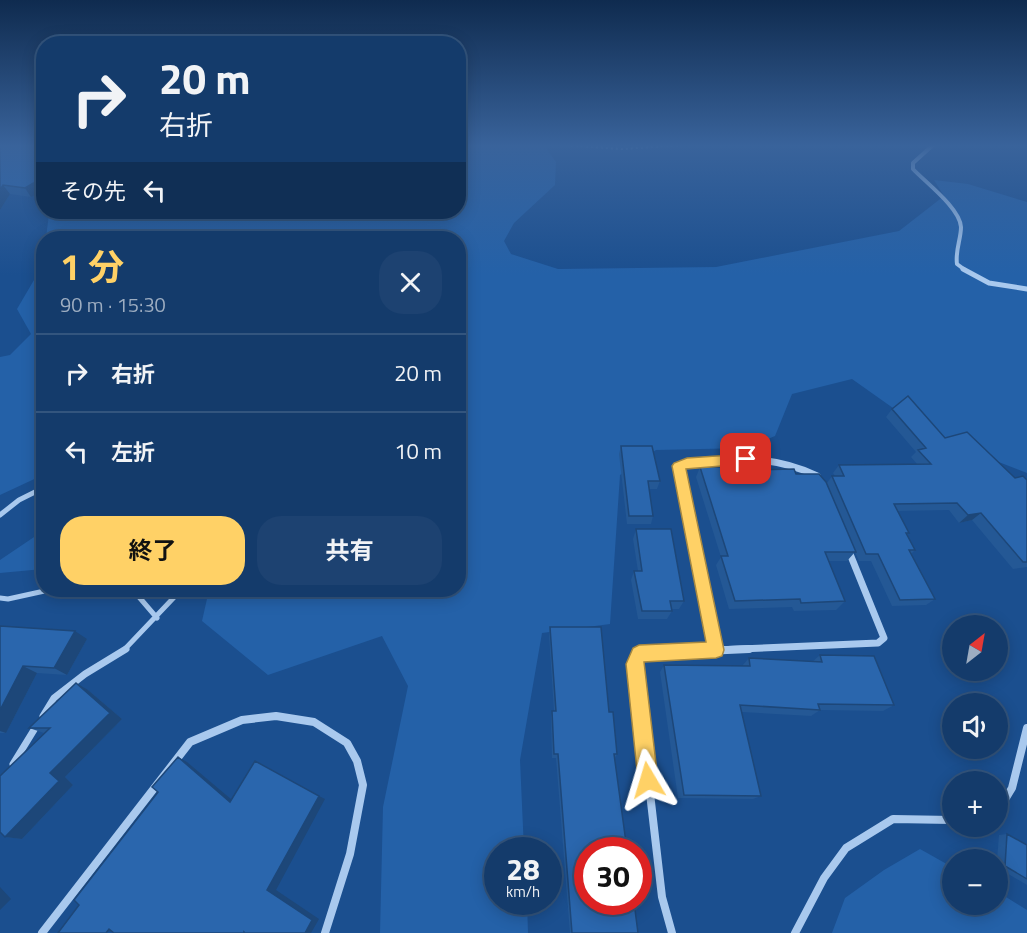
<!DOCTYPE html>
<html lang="ja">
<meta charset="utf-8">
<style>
body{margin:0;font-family:"Titillium Web","Noto Sans JP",sans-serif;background:#1d4271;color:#f1f3f6;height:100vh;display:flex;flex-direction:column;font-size:22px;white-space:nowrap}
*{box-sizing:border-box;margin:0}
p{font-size:20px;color:#9dadc1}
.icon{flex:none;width:33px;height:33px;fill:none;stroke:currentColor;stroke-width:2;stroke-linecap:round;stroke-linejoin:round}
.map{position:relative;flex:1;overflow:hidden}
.drawer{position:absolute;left:36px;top:231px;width:430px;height:366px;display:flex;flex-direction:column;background:#143b6b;border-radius:24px;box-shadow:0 3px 15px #0003,0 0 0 2px #33557e}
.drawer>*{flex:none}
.banner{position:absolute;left:36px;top:36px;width:430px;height:183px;border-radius:24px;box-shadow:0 3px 15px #0003,0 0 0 2px #33557e;background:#143b6b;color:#f1f3f6;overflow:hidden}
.needle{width:39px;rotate:31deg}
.fabs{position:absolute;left:942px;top:615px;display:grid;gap:12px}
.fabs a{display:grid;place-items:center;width:66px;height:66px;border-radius:50%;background:#143b6b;box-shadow:0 3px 15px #0003,0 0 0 2px #33557e;font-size:30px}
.speed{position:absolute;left:484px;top:837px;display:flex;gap:12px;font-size:30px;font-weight:700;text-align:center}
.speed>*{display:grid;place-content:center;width:78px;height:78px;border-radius:50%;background:#143b6b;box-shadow:0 3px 15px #0003,0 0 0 2px #33557e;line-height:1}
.speed small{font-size:15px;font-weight:400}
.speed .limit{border:9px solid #d22;background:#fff;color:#111}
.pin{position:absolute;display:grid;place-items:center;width:51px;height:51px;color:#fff;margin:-26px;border-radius:12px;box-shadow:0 3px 9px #0006}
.me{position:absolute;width:66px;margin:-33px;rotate:353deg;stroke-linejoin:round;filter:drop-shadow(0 0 4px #0008)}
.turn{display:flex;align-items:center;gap:21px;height:126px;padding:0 24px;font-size:27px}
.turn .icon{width:78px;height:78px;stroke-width:2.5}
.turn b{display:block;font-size:42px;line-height:51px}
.then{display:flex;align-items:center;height:57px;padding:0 24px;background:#0003;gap:12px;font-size:22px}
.round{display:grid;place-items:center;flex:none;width:63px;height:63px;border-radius:24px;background:#1d4271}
.summary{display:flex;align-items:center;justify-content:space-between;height:102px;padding:0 24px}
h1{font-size:36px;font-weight:700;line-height:45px;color:#ffd166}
.button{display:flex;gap:12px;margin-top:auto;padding:12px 24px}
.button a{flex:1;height:69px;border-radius:24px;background:#ffd166;color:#111;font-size:24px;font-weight:700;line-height:69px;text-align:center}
.button a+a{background:#1d4271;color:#f1f3f6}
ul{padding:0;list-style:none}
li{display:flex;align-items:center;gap:18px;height:78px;padding:0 24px;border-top:2px solid #33557e}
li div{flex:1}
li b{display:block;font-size:22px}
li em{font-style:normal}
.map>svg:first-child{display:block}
.green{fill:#2461a8}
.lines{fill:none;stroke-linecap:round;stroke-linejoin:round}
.path{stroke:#a9c9ee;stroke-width:2;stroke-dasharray:2 3;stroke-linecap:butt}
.service-far1{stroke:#a9c9ee;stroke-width:5}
.service{stroke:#a9c9ee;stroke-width:7}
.minor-far3{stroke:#a9c9ee;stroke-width:4}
.minor-far2{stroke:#a9c9ee;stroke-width:5}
.minor-far1{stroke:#a9c9ee;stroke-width:7}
.minor{stroke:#a9c9ee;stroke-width:8}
.wall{fill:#245895}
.shaded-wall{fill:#1d4779}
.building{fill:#2a66ad;stroke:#1d4779;stroke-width:1.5}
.route{fill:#ffd166;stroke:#a68842;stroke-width:1.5}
</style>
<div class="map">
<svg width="1027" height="933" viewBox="0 0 1027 933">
<rect width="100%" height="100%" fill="#1b4f8f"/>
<path class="green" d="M459 145H544L556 162 555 185 514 223 504 241 511 254 558 269 716 267 899 231 944 196 934 180 968 184 1027 202V473L934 437 852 379 792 394 775 436 746 448 656 450 620 475 610 624 542 633 520 760 524 850H498V902H527L528 933H380L383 807 408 686 382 636 268 675 202 621 209 590H459V238H46L49 214 51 212H459Z
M43 249V475L0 495V357L10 355 31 334 17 309 34 280Z
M43 531V569L0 573V560Z
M920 849 952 867V904H998V892L1027 910V933H832L845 898 884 870Z"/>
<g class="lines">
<path class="path" d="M561 145 622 149 684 145"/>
<path class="service-far1" d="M0 515 19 500 39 490
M133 590 157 618
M0 598 8 599 49 590
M124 650 181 590"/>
<path class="service" d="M43 716 54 698 85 674 126 649
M13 764 37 725"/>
<path class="minor-far3" d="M933 145 913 163V169C925 182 960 208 961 227 961 239 955 251 957 264L965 270"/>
<path class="minor-far2" d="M963 269 989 283 1027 289"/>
<path class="minor-far1" d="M716 650 678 466C724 456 774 455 817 476
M716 650 878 643 884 638 848 549"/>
<path class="minor" d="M998 811 1012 788 1027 728
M42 933 190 742 242 720 276 716 314 722 347 743 357 761 363 785 350 854 325 933
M672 933 662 897 635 664 639 654 749 649
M795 933 824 878 846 848 893 819 952 820"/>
</g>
<path class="wall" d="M0 145 31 197 10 194 0 210Z
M892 409 945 438 1015 478 1027 480V567L1013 569 972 520 959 523 949 510 898 511 909 533 907 535 915 550 911 554 935 599 926 605 892 606 871 561H859L855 552 847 561H828L845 601 836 610 794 611 792 607 729 609 716 565 721 557 696 477 700 467 796 474 827 483 832 476H835L833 473 839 465 917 464 911 457 916 452 886 417Z
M621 446 660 481 657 489H649L653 516 651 524H627L619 454Z
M636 529 684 601 679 609H671L672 611 667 619H638L631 580 634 571H638L633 539Z
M0 626 87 639 67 675 37 673 6 733H0Z
M550 627 609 712 617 754 615 758 638 933H570L556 758H552L551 717 552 711H554L549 635Z
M820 655 894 705 883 711 820 710 811 716 742 712 761 796 753 799 678 798 660 672 664 665 742 666 749 658 812 662Z
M88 690 122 719 65 777 73 785 22 839 5 837 44 733 29 728Z
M1007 834 1027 845V885L998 868V860H997L999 835Z"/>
<path class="shaded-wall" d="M44 177V190L31 197 25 188Z
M3 185 10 194 0 210V190Z
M981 513 972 520 959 523 968 515Z
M75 631 87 639 67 675 54 668Z
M23 666 37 673 6 733 0 731V710Z
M76 683 88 690 122 719 65 777 73 785 22 839 5 837 50 773Z
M178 757 187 762 238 805 230 802Z
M319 796 325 799 276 890 319 919 311 933H305L267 890Z
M0 887 11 899 0 910Z"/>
<path class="building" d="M0 145H44V177L25 188 3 185 0 190Z
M908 396 945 438 967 432 1015 478 1023 476 1027 480V562H1023L981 513 968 515 957 503 894 504 909 533H906L915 550H909L935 599 900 600 878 554H866L832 476H844L839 465 931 464 918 450 926 448 892 409Z
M621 446H652L660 481H648L653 516H629Z
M700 467H746L747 470 794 469 796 474H819L826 482 856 552H825L845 601 801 603 800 599 735 601 721 556H728Z
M636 529H671L684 601H670L672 611H642L634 571H642Z
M0 626 75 631 54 668 23 666 0 710Z
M550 627H601L609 712H613L617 754H614L627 850H588V902H634L638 933H572L558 754H554L552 711H556Z
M820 655 874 656 894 705 818 704 820 710 740 705 761 796 684 795 664 665 750 666 749 658 822 662Z
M76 683 110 713 50 773 59 781 5 837 0 832V776L50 728H29Z
M178 757 230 802 255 761 319 796 267 890 312 920 305 933H245L244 932V933H114L109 929 106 933H58L79 905 74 900 158 792 152 787Z
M1007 834 1027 845V879L1005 866Z"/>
<linearGradient id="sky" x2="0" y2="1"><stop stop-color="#0f2b4f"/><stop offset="0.53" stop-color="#39639b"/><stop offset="1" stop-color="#39639b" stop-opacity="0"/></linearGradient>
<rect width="1027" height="275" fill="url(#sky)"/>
<path class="route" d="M746 454 753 459 746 464 686 469 724 650 722 656 716 658 644 662 658 780 655 787 648 790 641 787 638 780 626 664 633 648 639 645 706 642 672 466 674 463 687 458Z"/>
</svg>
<div class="fabs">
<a><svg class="needle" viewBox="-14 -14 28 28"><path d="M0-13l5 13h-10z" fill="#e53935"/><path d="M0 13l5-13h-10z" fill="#9dadc1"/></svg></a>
<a><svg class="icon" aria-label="sound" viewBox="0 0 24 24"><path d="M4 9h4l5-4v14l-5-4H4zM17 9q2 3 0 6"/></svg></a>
<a>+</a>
<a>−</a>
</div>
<div class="speed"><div>28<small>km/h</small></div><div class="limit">30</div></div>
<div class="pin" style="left:746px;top:459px;background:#d93025"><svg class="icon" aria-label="arrive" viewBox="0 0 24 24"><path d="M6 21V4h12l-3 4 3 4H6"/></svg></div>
<svg class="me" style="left:648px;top:780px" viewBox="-20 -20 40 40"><path d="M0-17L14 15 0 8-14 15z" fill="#ffd166" stroke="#fff" stroke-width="4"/></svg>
<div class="banner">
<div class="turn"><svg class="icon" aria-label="right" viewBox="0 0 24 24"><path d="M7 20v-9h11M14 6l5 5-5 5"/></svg><div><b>20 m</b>右折</div></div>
<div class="then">その先<svg class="icon" aria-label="left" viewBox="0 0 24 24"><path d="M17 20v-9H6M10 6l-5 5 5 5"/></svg></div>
</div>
<section class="drawer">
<div class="summary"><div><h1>1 分</h1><p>90 m · 15:30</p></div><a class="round"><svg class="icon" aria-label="close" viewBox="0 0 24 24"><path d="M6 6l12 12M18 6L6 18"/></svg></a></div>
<ul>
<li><svg class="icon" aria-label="right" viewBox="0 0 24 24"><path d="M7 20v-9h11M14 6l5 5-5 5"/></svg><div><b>右折</b></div><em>20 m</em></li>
<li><svg class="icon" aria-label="left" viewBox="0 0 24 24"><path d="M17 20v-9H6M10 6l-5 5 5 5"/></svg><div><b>左折</b></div><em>10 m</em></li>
</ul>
<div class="button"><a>終了</a><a>共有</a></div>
</section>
</div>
